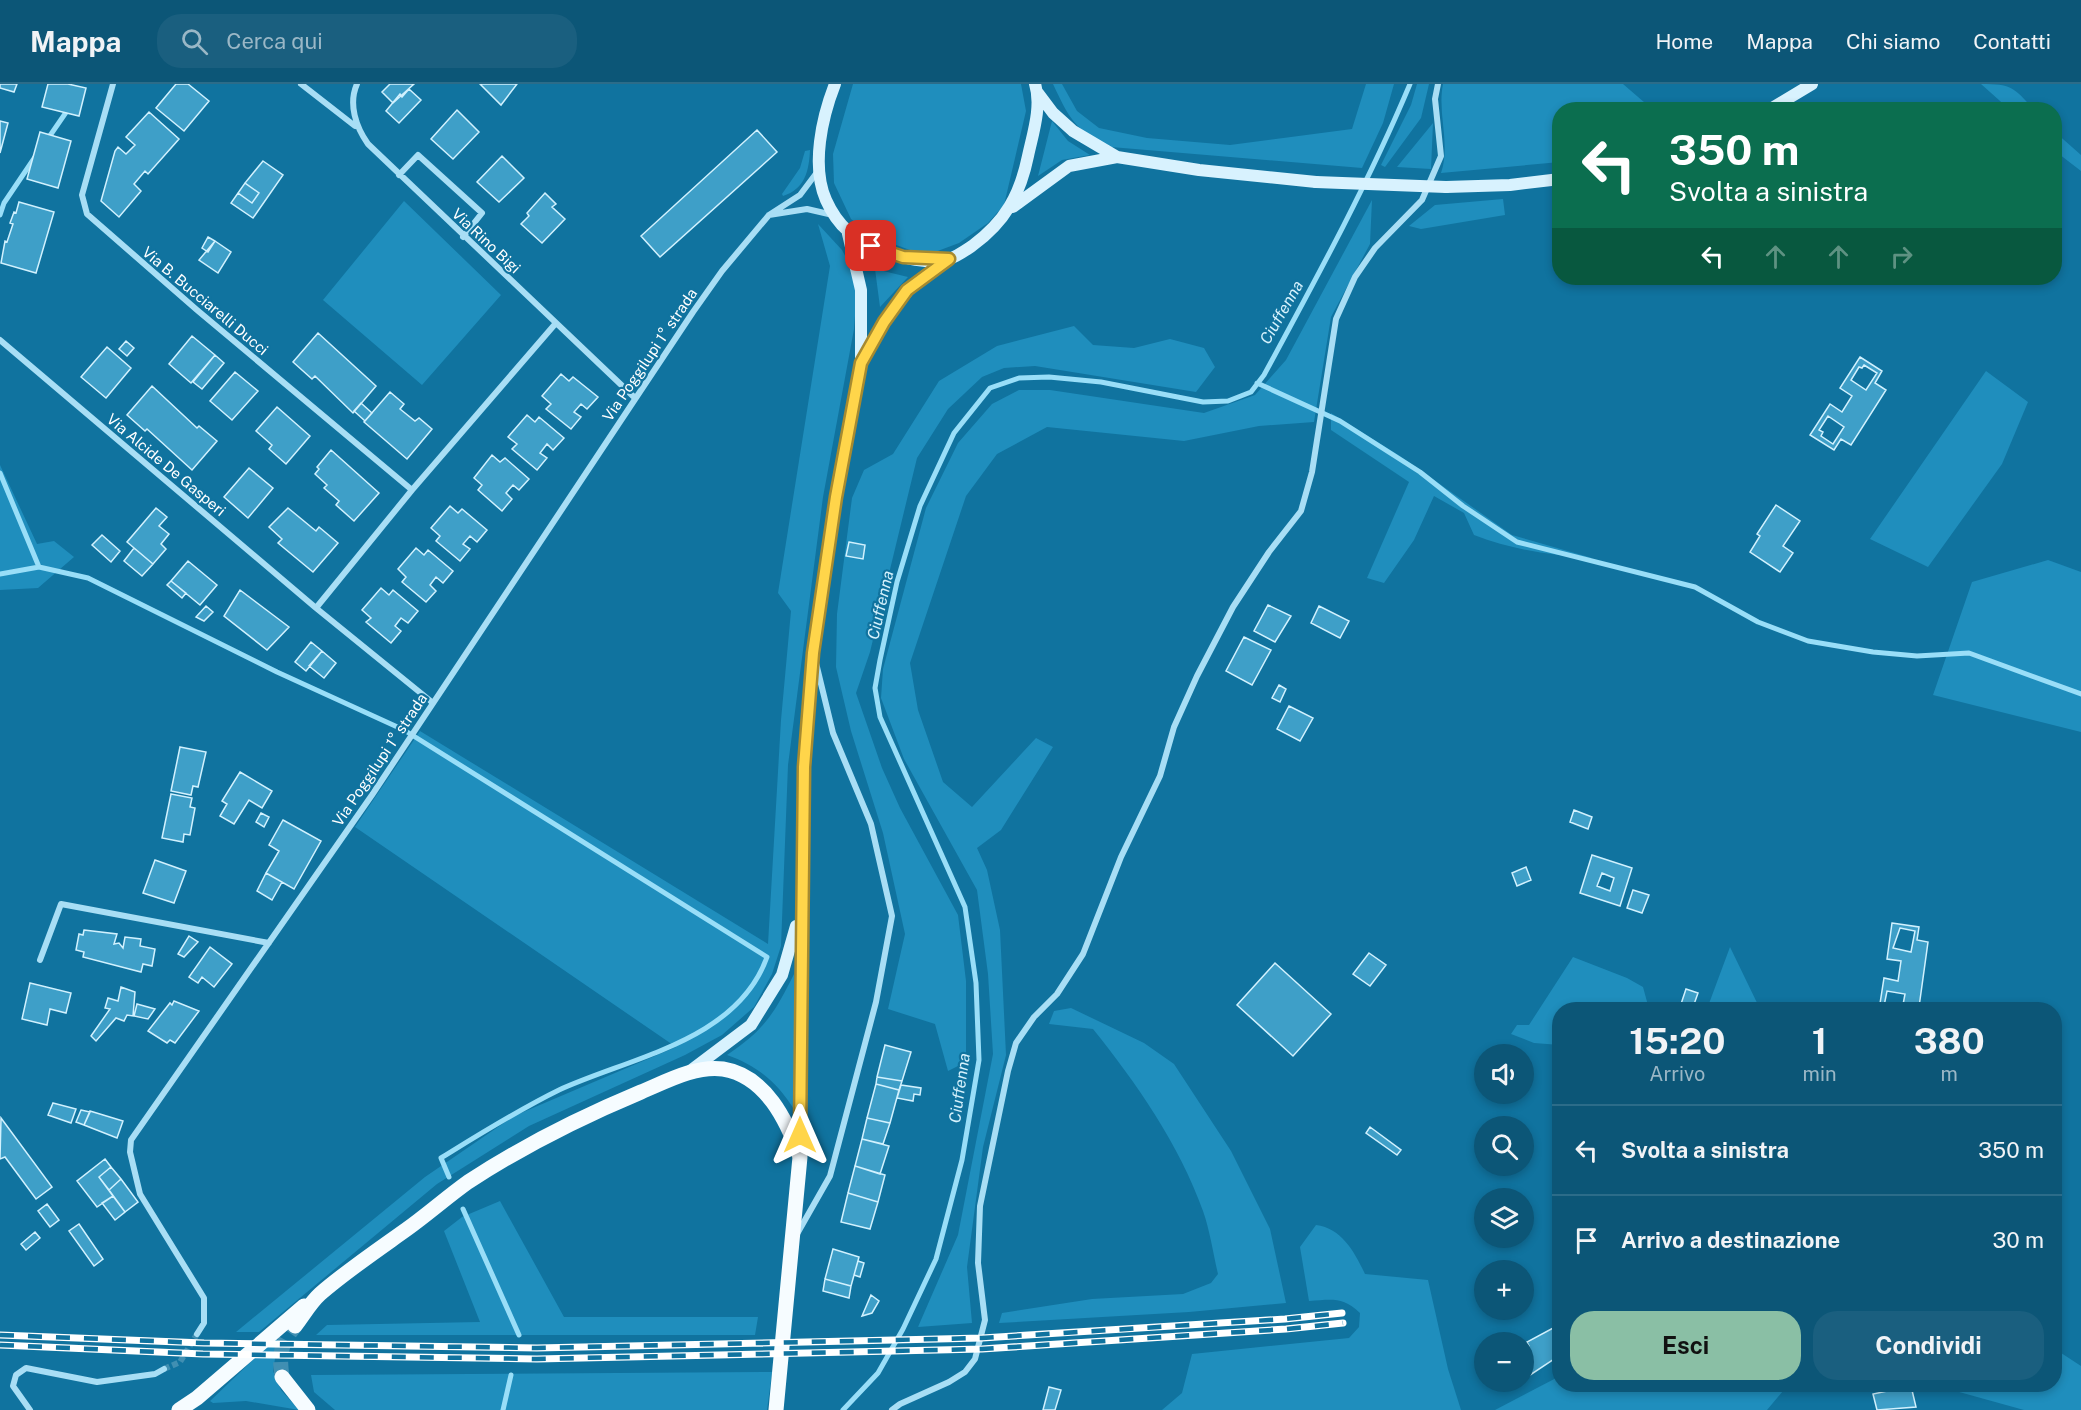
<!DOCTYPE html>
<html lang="it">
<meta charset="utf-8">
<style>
body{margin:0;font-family:"Public Sans",sans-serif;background:#1a5f7f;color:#f1f3f6;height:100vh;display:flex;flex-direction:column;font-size:22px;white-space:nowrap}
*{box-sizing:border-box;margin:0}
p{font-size:20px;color:#9ab7c6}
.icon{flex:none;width:33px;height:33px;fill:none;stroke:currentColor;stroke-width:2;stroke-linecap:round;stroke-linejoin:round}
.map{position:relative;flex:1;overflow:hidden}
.drawer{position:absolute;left:1552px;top:918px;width:510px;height:390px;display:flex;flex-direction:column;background:#0c5677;border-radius:24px;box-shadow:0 3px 9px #0003}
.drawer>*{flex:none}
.banner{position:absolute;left:1552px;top:18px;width:510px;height:183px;border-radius:24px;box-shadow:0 3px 9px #0003;background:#0b6e4f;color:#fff;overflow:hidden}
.buttons{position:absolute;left:1474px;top:960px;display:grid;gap:12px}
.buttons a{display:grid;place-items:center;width:60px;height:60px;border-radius:50%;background:#0c5677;box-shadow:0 3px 9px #0003;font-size:30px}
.pin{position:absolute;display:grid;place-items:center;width:51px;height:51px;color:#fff;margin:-26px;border-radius:12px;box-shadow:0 3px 9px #0006}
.me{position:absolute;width:66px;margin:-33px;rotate:0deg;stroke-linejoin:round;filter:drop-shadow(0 0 4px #0008)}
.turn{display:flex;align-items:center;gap:21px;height:126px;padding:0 18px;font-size:27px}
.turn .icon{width:78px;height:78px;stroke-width:2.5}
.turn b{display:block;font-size:42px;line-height:51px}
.lanes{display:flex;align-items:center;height:57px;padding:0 18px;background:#0003;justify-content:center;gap:30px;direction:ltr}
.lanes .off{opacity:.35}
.eta{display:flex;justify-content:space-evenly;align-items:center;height:102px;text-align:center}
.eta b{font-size:36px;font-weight:700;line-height:42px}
.cta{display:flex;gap:12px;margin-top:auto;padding:12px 18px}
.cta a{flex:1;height:69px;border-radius:24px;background:#8abfa5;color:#111;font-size:24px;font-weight:700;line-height:69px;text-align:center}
.cta a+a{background:#1a5f7f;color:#f1f3f6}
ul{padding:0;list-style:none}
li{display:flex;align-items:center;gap:18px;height:90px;padding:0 18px;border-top:2px solid #2c6c89}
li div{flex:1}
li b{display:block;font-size:22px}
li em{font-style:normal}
header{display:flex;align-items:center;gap:36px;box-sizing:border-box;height:84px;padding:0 30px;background:#0c5677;border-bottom:2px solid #2c6c89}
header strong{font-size:28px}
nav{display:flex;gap:33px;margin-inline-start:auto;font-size:21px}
.search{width:420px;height:54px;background:#1a5f7f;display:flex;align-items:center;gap:15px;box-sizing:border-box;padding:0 21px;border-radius:24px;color:#9ab7c6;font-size:22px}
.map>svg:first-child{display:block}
.green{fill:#1f8ebd}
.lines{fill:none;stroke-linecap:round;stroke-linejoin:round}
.stream{stroke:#99def8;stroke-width:5}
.building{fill:#3e9fc8;stroke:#d1f1fe;stroke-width:1.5;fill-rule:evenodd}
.minor-tunnel{stroke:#408fb2;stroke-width:6;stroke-dasharray:6 3;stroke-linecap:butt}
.primary-tunnel{stroke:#408fb2;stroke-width:15;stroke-dasharray:15 8;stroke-linecap:butt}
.minor{stroke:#a8def5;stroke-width:6}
.secondary{stroke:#d8f2fe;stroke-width:12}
.primary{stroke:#f6fcff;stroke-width:15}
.rail-casing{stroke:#fff;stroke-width:7}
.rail{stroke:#10739f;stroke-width:4.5;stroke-dasharray:14;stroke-linecap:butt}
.secondary-bridge{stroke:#d8f2fe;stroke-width:12}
.route-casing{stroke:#a68a30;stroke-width:15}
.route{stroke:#ffd54a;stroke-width:10}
.labels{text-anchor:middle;stroke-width:4.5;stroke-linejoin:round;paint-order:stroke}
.street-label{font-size:15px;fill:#fff;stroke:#10739f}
.water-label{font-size:16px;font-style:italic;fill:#d6f2fd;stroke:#10739f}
</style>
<header>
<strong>Mappa</strong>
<div class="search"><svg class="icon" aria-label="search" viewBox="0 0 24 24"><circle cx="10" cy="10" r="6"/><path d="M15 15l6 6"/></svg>Cerca qui</div>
<nav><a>Home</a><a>Mappa</a><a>Chi siamo</a><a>Contatti</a></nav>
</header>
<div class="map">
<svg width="2081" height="1326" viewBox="0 0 2081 1326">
<rect width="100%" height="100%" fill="#10739f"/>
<path class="green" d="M853 0H1021L1026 27 1004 121 988 139 959 159 935 168 910 166 874 153 851 135 834 99 833 70Z
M1053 0H1062L1077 27 1099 44 1147 54 1230 61 1352 45 1366 0H1394L1383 39 1362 84 1111 63C1075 47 1069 34 1053 0Z
M1417 0H1429L1421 34 1385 83 1381 81 1411 21Z
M1443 0H1623L1652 25 1560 26V78L1441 89C1451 60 1437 30 1443 0Z
M1981 0C2011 0 2014 3 2033 25H2009Z
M1052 37 1068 57 1090 71 1062 76 1038 92Z
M1433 39 1431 85 1397 83Z
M2055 48 2081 71V87L2055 67Z
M810 66C809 87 805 105 783 112L782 110 800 84 805 67Z
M1503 115 1505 131 1421 145 1409 142 1435 121Z
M1372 116 1370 160 1331 233 1314 338 1259 342 1184 357 1047 343 997 370 966 412 910 579 918 626 943 698 972 723 1036 654 1053 663 1001 746 977 764 987 786 1000 846 1006 971 983 1063 967 1183 972 1239 918 1243 958 1151 993 970 988 890 977 806 904 675 881 614 883 585 926 424 958 359 992 320 1019 306H1050L1204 329 1255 311 1286 276Z
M404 117 501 211 422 301 323 216Z
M818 140 842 166 852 185 857 206 854 245 823 413 788 681 781 862 772 890 754 923 722 951 685 971 529 1042 437 1100 259 1248H236L425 1093 514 1032 676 963 355 743 420 647 768 860 781 636 791 527 778 509 830 182Z
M875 185 908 193 880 223Z
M1074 242 1093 261 1134 264 1170 255 1204 264 1215 283 1196 308 1035 282 1004 284 982 293 948 325 917 374 870 568 856 609 882 684 900 724 958 831 966 897V978L948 987 935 940 888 925 905 850 883 749 851 647 836 583 837 530 852 414 864 386 893 370 939 297 997 262Z
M1986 287 2028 318 2002 380 1928 483 1870 455Z
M1331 329 1400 372 1512 451 1592 474C1550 471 1513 466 1474 451L1464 429 1434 412 1414 456 1384 499 1367 494 1409 398 1331 346Z
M0 381 37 460 54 457 74 473 38 504 0 506Z
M2048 476 2081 488V648L1933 611 1972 498Z
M1730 863 1760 925H1707Z
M1573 873 1627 894 1643 903 1649 925 1560 926V961L1534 959 1511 950 1517 941H1529Z
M794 890 795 1027C778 999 758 982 727 971 765 945 774 930 794 890Z
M1071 924 1144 959 1174 980 1231 1067 1270 1145 1286 1219 1189 1228 999 1239 1002 1229 1092 1215 1183 1210 1211 1199 1218 1190C1213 1169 1210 1147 1203 1127 1179 1060 1137 1000 1093 945L1049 940 1054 927Z
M500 1117 564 1233H758L755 1251H316L327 1241 480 1238 444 1147 462 1133Z
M1316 1141C1342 1144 1355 1169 1365 1190L1428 1196 1448 1285 1461 1326H1162L1182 1309 1192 1270 1349 1254 1359 1243 1360 1229C1342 1212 1331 1216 1309 1217L1300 1163Z
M276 1254 278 1256 273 1287 281 1306 299 1326 246 1317 213 1319 210 1317Z
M2055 1265 2081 1282V1326H2024L1934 1301 2055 1300Z
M772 1288 767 1326H335L314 1308 311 1291Z
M1560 1292V1300L1788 1301 1767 1326H1495Z"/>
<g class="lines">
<path class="stream" d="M47 56 69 24
M0 131 4 119 35 73
M1257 299 1340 337 1420 388 1463 422 1517 458 1695 503 1758 538 1808 557 1873 568 1917 572 1969 569 2081 610
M0 389 39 483
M0 490 39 483 88 494 277 588 404 646 767 873C737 957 631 973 559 1006 518 1026 480 1050 441 1074L449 1093
M463 1125 519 1251
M503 1326 511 1291
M843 1326 878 1289 903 1245 936 1175 962 1076 979 976 976 899 965 823 880 633 875 604 880 576 897 498 920 422 954 349 990 304 1019 294 1049 293 1101 298 1203 318 1228 317 1251 308 1264 291C1316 195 1368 100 1410 0"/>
</g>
<path class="building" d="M0 0H17L14 8 0 4Z
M48 0H68L86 4 79 32 42 23Z
M176 0H188L209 17 184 47 156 24Z
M390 0H414L393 19 382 8Z
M480 0H517L501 21Z
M409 5 421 16 399 39 386 27 400 10 402 13Z
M457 26 479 48 453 75 431 55Z
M149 28 179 55 148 90 145 87 134 100 141 107 119 133 101 117 115 67 118 63 126 70 135 61 126 53Z
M0 37 8 39 0 69Z
M757 46 777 68 660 173 641 152Z
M40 48 71 57 58 104 27 95Z
M502 72 524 94 499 118 477 98Z
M263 77 283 91 253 134 231 119 238 109 252 119 259 109 245 99Z
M245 99 259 109 252 119 238 109Z
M545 109 556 120 552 123 565 135 542 159 521 140 529 132 527 129Z
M19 118 54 128 36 189 1 179 5 157 7 158 13 140 10 139 14 128 16 129Z
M208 153 215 157 208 168 202 164Z
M215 157 231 168 218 189 199 176Z
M318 249 376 302 353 329 315 292 312 295 293 278Z
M192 252 215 271 191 299 169 280Z
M126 257 134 264 127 272 119 265Z
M107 263 131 284 106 314 81 293Z
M215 271 224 279 202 305 193 298Z
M1860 273 1882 287 1875 299 1886 306 1851 361 1841 355 1834 366 1810 351 1830 320 1842 328 1852 312 1840 304ZM1864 281 1877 289 1866 306 1851 296 1859 283 1862 284ZM1828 332 1844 343 1833 360 1821 352 1823 348 1819 346Z
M235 288 258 307 232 336 210 317Z
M561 290 569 297 573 293 598 313 587 325 581 320 574 328 581 333 571 345 546 325 551 320 542 312Z
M152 302 197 344 199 342 217 357 192 386 147 345 145 347 127 331Z
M390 308 404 320 400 325 415 337 419 334 432 345 407 375 364 338Z
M361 319 372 329 365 337 354 327Z
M277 323 310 352 286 380 269 365 272 361 256 347Z
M527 331 535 338 539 333 564 354 553 366 547 360 540 369 547 374 537 386 512 365 517 360 508 353Z
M331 366 379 409 354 437 336 421 339 417 324 404 327 401 315 390 319 385 317 383Z
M492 371 500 378 505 374 529 395 519 406 513 401 506 409 512 415 502 427 478 406 482 401 474 394Z
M249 384 273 404 248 434 224 413Z
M1776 421 1800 437 1783 462 1793 469 1780 488 1750 468 1760 452 1757 450Z
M450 422 458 429 462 425 487 446 477 458 470 452 463 460 470 465 460 477 436 457 440 452 431 444Z
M156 424 167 433 159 442 169 450 161 460 166 465 153 480 127 458Z
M288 424 316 447 319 443 338 459 313 488 278 459 282 455 269 443Z
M102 451 120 467 111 478 92 461Z
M849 458 865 461 863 475 846 472Z
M134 464 153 480 142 492 124 477Z
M416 464 424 471 428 466 453 487 443 499 436 493 430 501 436 507 426 518 402 498 406 493 398 485Z
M188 477 217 501 200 521 171 497Z
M171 497 186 509 182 514 167 501Z
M381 504 389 511 393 506 418 527 408 539 401 534 395 542 401 547 391 559 366 538 371 534 362 526Z
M240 506 289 543 267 566 224 532Z
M1268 521 1291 532 1275 558 1254 547Z
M206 522 213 528 204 537 196 533Z
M1319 522 1349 537 1340 554 1311 539Z
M1244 553 1271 566 1252 601 1226 587Z
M311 558 322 567 306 587 295 578Z
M322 567 336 579 324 594 309 582Z
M1279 601 1286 605 1280 618 1272 614Z
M1289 622 1313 634 1300 657 1277 645Z
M180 663 206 668 198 703 193 702 191 711 171 707Z
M240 688 272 707 262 724 249 716 234 740 220 732 227 720 222 717Z
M171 710 192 714 190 723 195 724 190 751 184 750 183 758 162 754Z
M1574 726 1592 733 1588 745 1570 738Z
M261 729 269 733 264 743 256 738Z
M283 736 321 757 294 805 266 789 279 767 269 761Z
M1592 771 1632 784 1620 822 1580 809ZM1602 789 1614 794 1610 807 1597 802Z
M155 776 186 787 174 819 143 809Z
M1526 783 1531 796 1517 802 1512 789Z
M266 789 282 798 272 816 257 807Z
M1633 806 1649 811 1642 829 1627 824Z
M1892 839 1919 843 1917 856 1928 858 1919 923 1907 921V926H1902L1905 910 1887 907 1884 922 1888 923V926H1879L1884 894 1898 897 1901 877 1887 875ZM1900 844 1915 847 1911 868 1893 864Z
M84 846 117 850 114 860 119 859 123 864 125 853 141 855 140 862 155 865 152 882 143 880 141 888 83 873 84 868 76 866 79 850 83 851Z
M189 852 198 858 184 873 178 870Z
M210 863 232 880 214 903 202 893 198 899 189 893Z
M1369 869 1386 881 1370 902 1353 890Z
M1275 879 1331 930 1293 972 1237 921Z
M30 899 71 909 66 929 50 925 47 941 22 935Z
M121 903 135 908 133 932 127 931 124 937 116 934 96 957 91 952 110 925 105 924 108 914 118 917Z
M1686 905 1698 909 1692 926H1679Z
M174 917 199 927 175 959 170 956 167 959 148 947 170 919 172 921Z
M137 920 155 925 148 935 134 932Z
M885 961 911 968 902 997 877 993Z
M877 993 902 997 899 1006 876 1000Z
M876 1000 899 1006 890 1039 867 1034Z
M901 1001 921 1004 920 1011 914 1010 913 1017 897 1014Z
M53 1019 76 1025 71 1039 48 1031Z
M81 1026 90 1028 84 1041 76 1038Z
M90 1027 123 1037 117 1054 84 1041Z
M1 1034 52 1103 36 1115 5 1073 0 1075Z
M867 1034 890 1039 883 1060 862 1055Z
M1370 1043 1401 1066 1397 1071 1366 1049Z
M862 1055 889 1062 880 1090 855 1082Z
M105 1075 111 1083 99 1093 113 1112 97 1123 77 1097Z
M855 1082 885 1091 878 1118 848 1109Z
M111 1083 121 1095 109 1106 99 1093Z
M121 1095 138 1118 125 1128 109 1106Z
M848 1109 878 1118 870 1145 841 1138Z
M113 1112 125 1128 115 1136 102 1119Z
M47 1120 59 1136 50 1143 38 1127Z
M79 1140 103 1175 94 1182 69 1147Z
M35 1148 40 1154 26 1166 21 1160Z
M833 1165 859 1173 851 1202 825 1195Z
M858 1177 864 1179 860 1193 854 1191Z
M825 1195 851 1202 849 1214 823 1207Z
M871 1211 879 1217 872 1229 862 1232Z
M1555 1243 1560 1250V1271L1524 1295V1265L1529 1262 1527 1258Z
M1911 1302 1916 1323 1877 1326 1873 1310Z
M1049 1303 1061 1306 1055 1326H1043Z"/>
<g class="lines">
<path class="minor-tunnel" d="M164 1285 180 1278 197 1250"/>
<path class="primary-tunnel" d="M282 1293C279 1269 280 1261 295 1242"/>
<path class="minor" d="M113 0 82 111 87 130 197 226 412 406
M301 0 355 42
M357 0C348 20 356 43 368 60L635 314
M399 91 418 71 482 129 463 153
M769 131 807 125 833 131
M0 256 316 524 412 406 556 239
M316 524 433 619
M40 876 61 820 269 859
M797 1150 830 1092 876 918 892 832 871 740 833 649 816 579
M197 1250 204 1239V1214L140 1110 130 1068 131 1056 372 711 693 228 722 187 769 131 800 111 818 87
M30 1326 13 1302 16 1291 26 1284 97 1298 155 1290 164 1285
M892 1326 900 1320 949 1298 965 1288 975 1275 985 1236 978 1179 980 1122 1008 987 1016 959 1034 933 1057 910 1083 870 1121 773 1160 692 1174 643 1197 592 1233 523 1269 468 1301 427 1312 388 1336 235 1355 193 1375 164 1422 116 1441 72 1435 15 1438 0"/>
<path class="secondary" d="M835 0C822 33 811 82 826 116 838 143 854 155 881 166 900 173 929 181 949 175 956 173 966 166 972 162 1005 138 1020 111 1028 72 1033 49 1042 22 1035 0
M1038 9 1053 29 1073 47 1117 73 1199 86 1316 98
M1769 26 1812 0
M1446 103 1510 101 1560 95
M1013 123 1069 82 1117 73
M862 278C888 231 900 205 947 176
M690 987 751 941 782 891 796 842
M800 1066 804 683 813 569 836 413 861 279V206L848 150"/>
<path class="primary" d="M295 1242C303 1232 310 1219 320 1210 345 1188 379 1165 407 1145 428 1130 447 1113 468 1098 523 1062 581 1033 641 1008 665 998 696 981 723 985 766 992 787 1037 800 1073L776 1326
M282 1293 308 1326
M179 1326 197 1314 304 1222"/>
<g class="rail-casing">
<path id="rail" d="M0 1251 204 1259 537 1264 982 1254 1285 1235 1342 1229
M0 1261 203 1270 537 1275 982 1265 1286 1245 1343 1239"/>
</g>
<use href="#rail" class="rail"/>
<path class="secondary-bridge" d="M1316 98 1446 103"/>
</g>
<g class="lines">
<g class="route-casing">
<path id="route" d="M800 1051 804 683 813 569 836 413 861 279 884 238 907 206 949 175 903 173 871 162"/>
</g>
<use href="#route" class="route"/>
</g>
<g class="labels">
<g class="street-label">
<text transform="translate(486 157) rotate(43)" y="5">Via Rino Bigi</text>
<text transform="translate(205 217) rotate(40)" y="5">Via B. Bucciarelli Ducci</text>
<text transform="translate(650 271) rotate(-56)" y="5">Via Poggilupi 1° strada</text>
<text transform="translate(166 381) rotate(40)" y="5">Via Alcide De Gasperi</text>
<text transform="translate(380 676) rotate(-56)" y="5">Via Poggilupi 1° strada</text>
</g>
<g class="water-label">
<text transform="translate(1281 228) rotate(-60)" y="6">Ciuffenna</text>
<text transform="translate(880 521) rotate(-77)" y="6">Ciuffenna</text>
<text transform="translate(959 1004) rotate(-82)" y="6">Ciuffenna</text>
</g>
</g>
</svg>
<div class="buttons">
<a><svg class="icon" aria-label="sound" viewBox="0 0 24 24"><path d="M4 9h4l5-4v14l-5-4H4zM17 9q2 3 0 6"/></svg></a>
<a><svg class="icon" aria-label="search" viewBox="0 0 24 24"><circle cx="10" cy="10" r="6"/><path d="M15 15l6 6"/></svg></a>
<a><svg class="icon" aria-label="layers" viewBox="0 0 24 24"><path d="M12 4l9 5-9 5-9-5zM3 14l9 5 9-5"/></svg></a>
<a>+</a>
<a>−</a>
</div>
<div class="pin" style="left:871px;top:162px;background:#d93025"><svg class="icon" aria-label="arrive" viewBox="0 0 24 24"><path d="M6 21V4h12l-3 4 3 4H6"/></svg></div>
<svg class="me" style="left:800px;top:1051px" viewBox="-20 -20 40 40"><path d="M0-17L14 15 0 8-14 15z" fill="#ffd54a" stroke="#fff" stroke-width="4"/></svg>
<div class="banner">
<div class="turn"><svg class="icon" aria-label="left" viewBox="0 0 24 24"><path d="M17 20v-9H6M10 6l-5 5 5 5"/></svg><div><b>350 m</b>Svolta a sinistra</div></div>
<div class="lanes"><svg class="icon" aria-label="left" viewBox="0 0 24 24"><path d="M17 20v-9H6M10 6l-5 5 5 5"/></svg><svg class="icon off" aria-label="ahead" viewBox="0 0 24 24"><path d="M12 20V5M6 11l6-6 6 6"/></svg><svg class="icon off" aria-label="ahead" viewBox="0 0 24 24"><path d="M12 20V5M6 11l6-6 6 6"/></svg><svg class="icon off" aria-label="right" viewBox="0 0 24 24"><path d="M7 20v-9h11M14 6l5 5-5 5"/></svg></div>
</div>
<section class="drawer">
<div class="eta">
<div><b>15:20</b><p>Arrivo</p></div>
<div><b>1</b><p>min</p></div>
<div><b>380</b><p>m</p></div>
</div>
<ul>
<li><svg class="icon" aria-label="left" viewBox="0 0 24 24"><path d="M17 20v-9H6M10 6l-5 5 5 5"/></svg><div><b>Svolta a sinistra</b></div><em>350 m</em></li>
<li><svg class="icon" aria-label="arrive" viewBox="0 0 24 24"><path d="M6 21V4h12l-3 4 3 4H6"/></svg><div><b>Arrivo a destinazione</b></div><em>30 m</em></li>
</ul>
<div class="cta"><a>Esci</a><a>Condividi</a></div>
</section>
</div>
